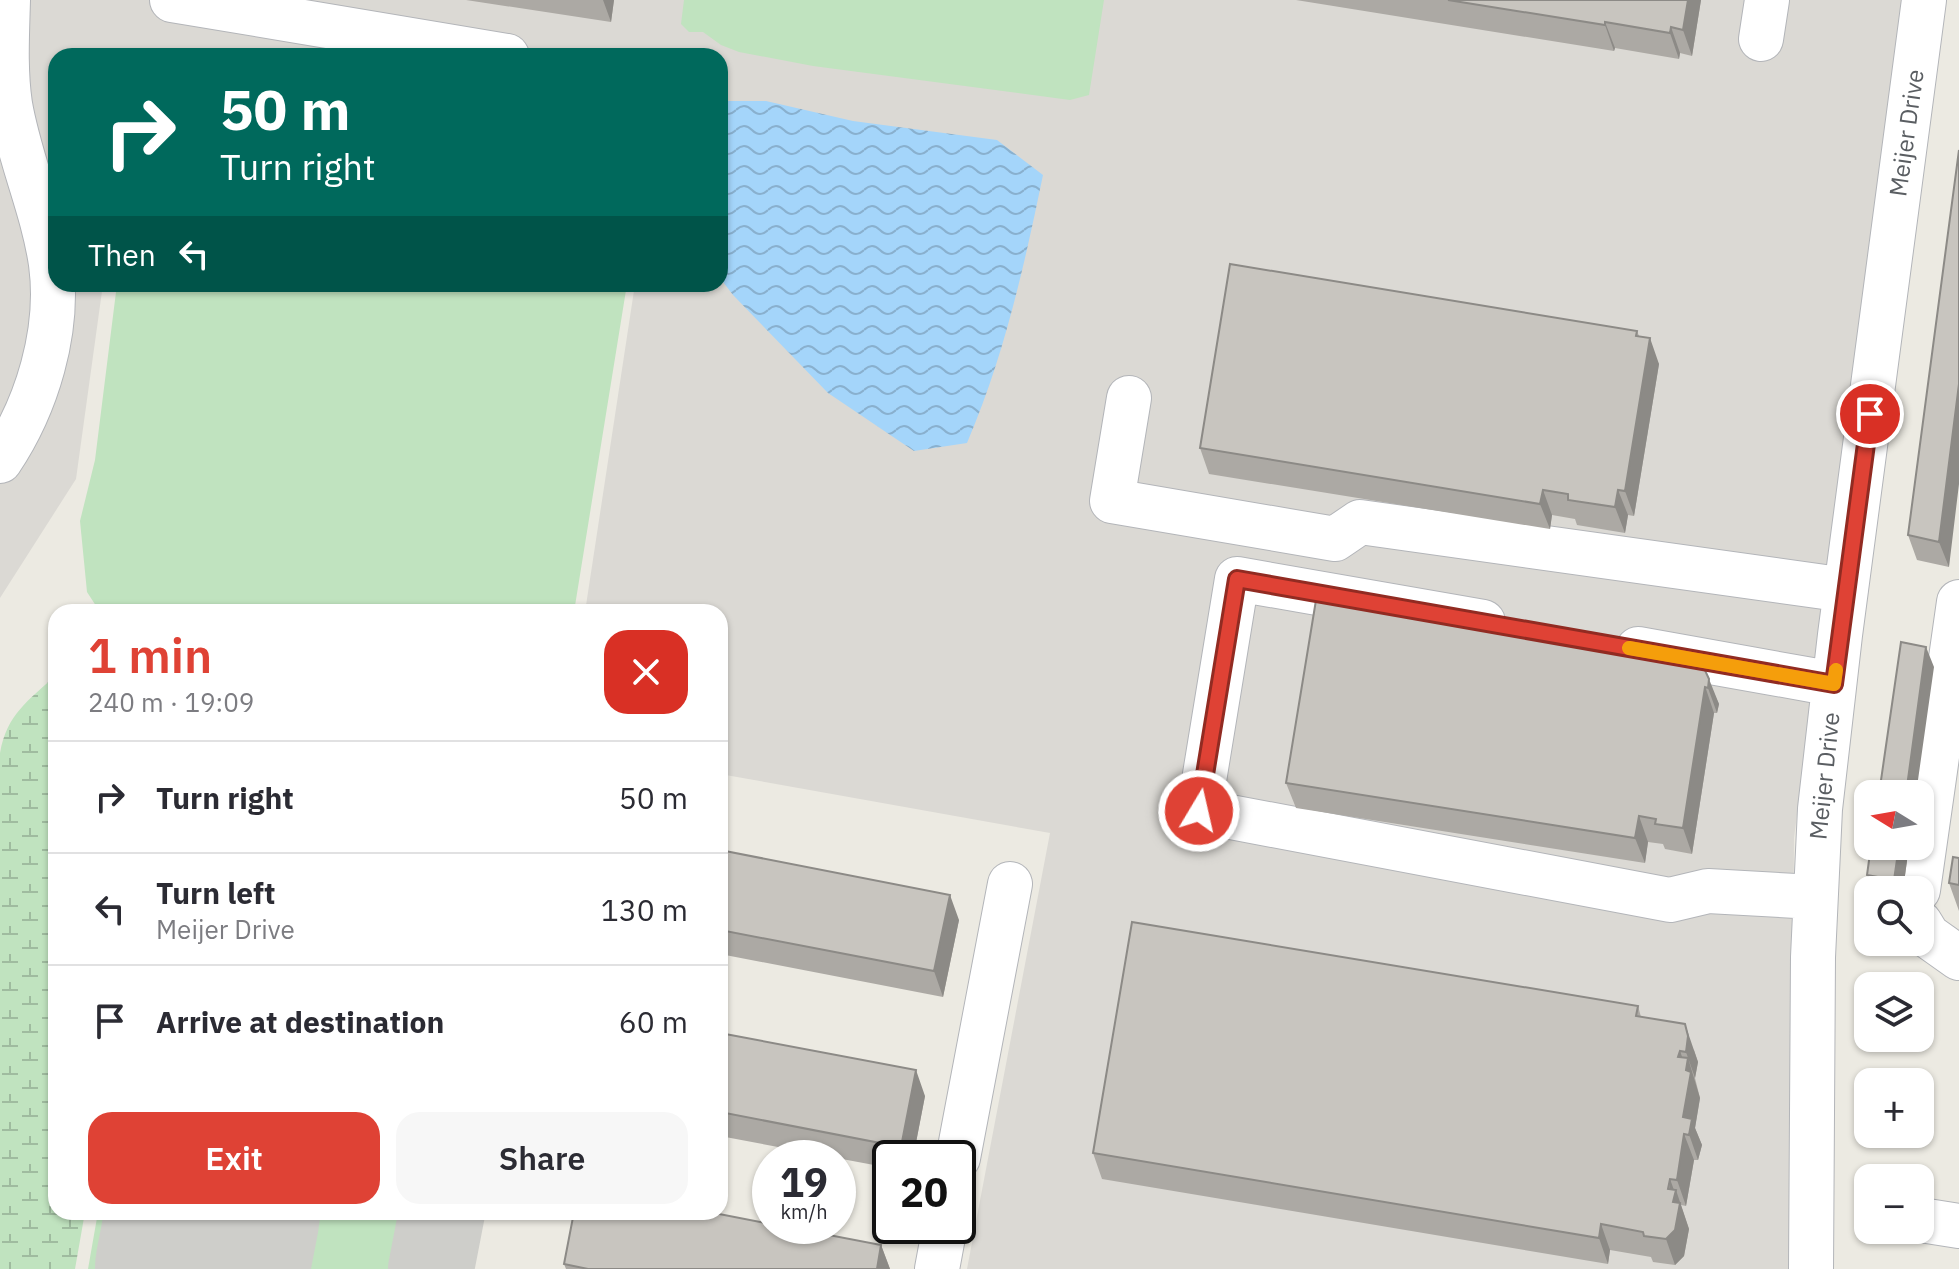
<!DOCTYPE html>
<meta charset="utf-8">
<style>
body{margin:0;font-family:"IBM Plex Sans",sans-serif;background:#f7f7f7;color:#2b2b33;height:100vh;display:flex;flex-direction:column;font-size:30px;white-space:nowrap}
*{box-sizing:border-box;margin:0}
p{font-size:26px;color:#7c7c81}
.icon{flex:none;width:44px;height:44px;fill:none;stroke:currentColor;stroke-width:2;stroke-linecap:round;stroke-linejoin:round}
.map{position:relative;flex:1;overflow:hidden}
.details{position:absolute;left:48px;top:604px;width:680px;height:616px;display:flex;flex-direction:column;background:#fff;border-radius:24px;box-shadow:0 2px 6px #0004}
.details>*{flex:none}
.top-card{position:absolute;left:48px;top:48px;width:680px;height:244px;border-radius:24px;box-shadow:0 2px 6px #0004;background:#00695c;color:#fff;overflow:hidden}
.needle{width:52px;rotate:281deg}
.controls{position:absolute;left:1854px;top:780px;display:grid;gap:16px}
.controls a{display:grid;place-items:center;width:80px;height:80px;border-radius:16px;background:#fff;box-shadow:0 2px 6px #0004;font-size:40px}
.speed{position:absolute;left:752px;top:1140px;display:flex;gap:16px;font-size:40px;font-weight:700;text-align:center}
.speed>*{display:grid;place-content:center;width:104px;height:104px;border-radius:50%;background:#fff;box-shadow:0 2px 6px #0004;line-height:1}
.speed small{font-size:20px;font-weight:400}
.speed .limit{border:4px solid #111;border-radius:12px;background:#fff;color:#111}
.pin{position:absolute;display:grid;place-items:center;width:68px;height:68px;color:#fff;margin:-34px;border:4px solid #fff;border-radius:50%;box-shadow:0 2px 8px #0007}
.me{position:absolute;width:88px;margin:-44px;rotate:9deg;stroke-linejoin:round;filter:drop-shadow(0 0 6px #0008)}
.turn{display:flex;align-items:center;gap:28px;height:168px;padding:0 40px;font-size:36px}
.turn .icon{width:104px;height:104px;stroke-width:2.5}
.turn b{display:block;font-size:56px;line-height:68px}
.then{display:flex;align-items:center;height:76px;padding:0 40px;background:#0003;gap:16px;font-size:30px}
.round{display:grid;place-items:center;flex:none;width:84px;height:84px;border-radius:24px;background:#f7f7f7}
.headline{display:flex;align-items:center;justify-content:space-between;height:136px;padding:0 40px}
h1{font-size:48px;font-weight:600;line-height:60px;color:#df4235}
.primary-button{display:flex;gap:16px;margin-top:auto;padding:16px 40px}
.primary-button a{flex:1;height:92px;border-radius:24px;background:#df4235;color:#fff;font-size:32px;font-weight:600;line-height:92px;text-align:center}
.primary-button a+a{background:#f7f7f7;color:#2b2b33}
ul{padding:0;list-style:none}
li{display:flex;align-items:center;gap:24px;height:112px;padding:0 40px;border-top:2px solid #e1e1e2}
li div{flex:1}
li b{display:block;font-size:30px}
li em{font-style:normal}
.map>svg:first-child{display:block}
.industrial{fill:#dbd9d4}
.green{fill:#c0e3bf}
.wetland{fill:url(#wetland-marsh)}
.water{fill:url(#water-waves)}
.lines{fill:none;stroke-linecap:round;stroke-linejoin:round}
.taxiway{stroke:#cececa;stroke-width:86}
.runway{stroke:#cececa;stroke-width:214}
.minor-casing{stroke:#b3b5b9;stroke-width:46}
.minor{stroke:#fff;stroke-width:44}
.wall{fill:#aca9a4}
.shaded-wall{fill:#8c8a86}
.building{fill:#c8c5bf;stroke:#8c8a86;stroke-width:2}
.route-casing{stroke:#912b22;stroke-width:20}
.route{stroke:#df4235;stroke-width:14}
.slow{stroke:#f59e0b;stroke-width:14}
.labels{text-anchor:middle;stroke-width:6;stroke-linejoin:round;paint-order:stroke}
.street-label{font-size:24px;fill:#5a5e62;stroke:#fff}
</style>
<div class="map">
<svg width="1959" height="1269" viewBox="0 0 1959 1269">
<defs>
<pattern id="wetland-marsh" width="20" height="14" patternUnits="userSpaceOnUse" patternTransform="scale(2)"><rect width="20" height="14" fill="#c0e3bf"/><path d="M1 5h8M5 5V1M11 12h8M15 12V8" fill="none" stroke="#9fbb9f"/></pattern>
<pattern id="water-waves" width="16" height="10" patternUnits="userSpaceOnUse" patternTransform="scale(2)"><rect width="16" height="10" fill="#a4d5fa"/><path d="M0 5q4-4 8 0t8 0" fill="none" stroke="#89b0ce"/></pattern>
</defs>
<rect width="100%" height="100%" fill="#eceae2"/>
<path class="industrial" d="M0 0H1903L1794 838 1791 1269H967L1050 833 720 774V612H585L635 284H720V56H107L72 50V56H56V284H103L76 479 0 598Z"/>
<path class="green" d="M684 0H1104L1089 95 1070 100 813 66 739 52 721 45 703 32H689L681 24Z
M117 284H627L574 612H100L87 592 80 521 95 460Z
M98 1212H157L147 1269H88Z
M257 1212H423L412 1269H246Z"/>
<path class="wetland" d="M56 675V1212H85L75 1269H0V753C7 714 28 701 56 675Z"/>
<path class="water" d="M721 101H766L853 121 997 140 1043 175C1024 267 1004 357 967 443L914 451 828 393 733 295 720 278Z"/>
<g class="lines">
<path class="taxiway" d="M431 1269 442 1212"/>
<path class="runway" d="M202 1269 213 1212"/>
<g class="minor-casing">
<path id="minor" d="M172 0 507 56
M1761 39 1767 0
M1129 398 1112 501 1335 539 1360 522 1846 590
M0 461C37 406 60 331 51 264 43 209 19 158 10 104 5 70 7 35 8 0
M1483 622 1237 579 1199 811 1670 900 1708 891 1814 897
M1638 649 1834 684
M1918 890 1959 602
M1920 923 1928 936 1959 958
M958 1158 1010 884
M1921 1220 1959 1226
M937 1269 945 1226
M1811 1269 1813 957 1820 809 1840 635 1924 0"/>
</g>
<use href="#minor" class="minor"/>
</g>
<path class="wall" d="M466 0H614L611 22Z
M1296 0H1701L1692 56 1680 53 1679 59 1615 48 1614 51Z
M1959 150 1949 567 1917 560 1908 535Z
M1637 331 1639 336 1659 364 1634 516 1628 515 1625 533 1577 525 1575 519 1552 515 1550 529 1209 474 1200 448Z
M1666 652 1697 657 1719 704 1717 713H1714L1692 854 1665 849 1663 844 1648 842 1645 863 1296 808 1286 783Z
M1909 846 1903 890H1872L1867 875Z
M720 850 959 920 943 997 720 954Z
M1959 858V911L1949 883Z
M1638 1006 1641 1017 1694 1050 1698 1062 1695 1078 1700 1098 1695 1128 1702 1145 1698 1160H1694L1686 1206 1681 1205 1689 1229 1684 1256 1675 1265 1653 1262 1651 1257 1610 1250 1608 1264 1102 1179 1093 1153Z
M720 1033 925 1096 913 1158H890V1168L720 1136Z
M881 1245 890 1269H566L564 1264Z"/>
<path class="shaded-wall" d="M603 0H614L611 22Z
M1688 0H1701L1692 56 1683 30Z
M1605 22 1615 48 1614 51 1605 25Z
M1671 27 1680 53 1679 59 1670 33Z
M1650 338 1659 364 1634 516 1625 491Z
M1959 384V484L1949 567 1939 542Z
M1543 490 1552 515 1550 529 1540 504Z
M1618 490 1628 515 1625 533 1615 507Z
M1926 647 1934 667 1916 794H1906Z
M1697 657 1707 683 1706 689 1714 713 1692 854 1683 828Z
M1709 679 1719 704 1717 713 1708 688Z
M1639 816 1648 842 1645 863 1635 838Z
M1899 846H1909L1903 890H1898L1894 880Z
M950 895 959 920 943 997 934 971Z
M1685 1024 1698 1062 1695 1078 1686 1052Z
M1680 1051 1686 1068 1688 1058 1700 1098 1695 1128 1702 1145 1698 1160 1683 1117 1678 1057Z
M916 1070 925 1096 913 1158H905L901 1147Z
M1684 1134 1694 1160 1686 1206 1677 1180Z
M1670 1179 1675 1193 1676 1190 1689 1229 1684 1256 1675 1265 1666 1239Z
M1601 1224 1610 1250 1608 1264 1599 1238Z
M881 1245 890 1269H877Z"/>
<path class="building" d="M1448 0H1688L1683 30 1671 27 1670 33 1605 22V25Z
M1959 150V384L1939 542 1908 535Z
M1230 264 1637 331 1636 336 1650 338 1625 491 1618 490 1615 507 1568 500V494L1543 490 1540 504 1200 448Z
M1317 594 1665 649 1664 652 1697 657 1696 664 1703 666 1709 679 1708 688 1705 687 1683 828 1655 824 1656 819 1639 816 1635 838 1286 783Z
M1901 642 1926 647 1906 794H1879Z
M1871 846H1899L1894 880 1867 875Z
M720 850 950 895 934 971 720 930Z
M1953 857 1959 858V885L1949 883Z
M1132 922 1638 1006 1636 1016 1685 1024 1688 1036 1686 1052 1680 1051 1678 1057 1688 1058 1686 1070 1691 1072 1683 1117 1692 1119 1689 1135 1684 1134 1677 1180 1670 1179 1668 1189 1676 1190 1673 1202 1680 1203 1675 1230 1666 1239 1644 1236 1643 1232 1601 1224 1599 1238 1093 1153Z
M720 1033 916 1070 901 1147 720 1112Z
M574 1212H709L770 1224V1226H782L881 1245 877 1269H588L564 1264Z"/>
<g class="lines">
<g class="route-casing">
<path id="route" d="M1199 811 1237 579 1834 684 1870 414"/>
</g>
<use href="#route" class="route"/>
<path class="slow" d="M1629 648 1834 684 1836 670"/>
</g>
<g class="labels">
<g class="street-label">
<text transform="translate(1907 133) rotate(-82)" y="8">Meijer Drive</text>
<text transform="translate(1825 776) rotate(-84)" y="8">Meijer Drive</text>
</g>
</g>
</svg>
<div class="controls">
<a><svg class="needle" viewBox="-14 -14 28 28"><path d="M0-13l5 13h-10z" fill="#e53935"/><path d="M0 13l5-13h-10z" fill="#7c7c81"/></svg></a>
<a><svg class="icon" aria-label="search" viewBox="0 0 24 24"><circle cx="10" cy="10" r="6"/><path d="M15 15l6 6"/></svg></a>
<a><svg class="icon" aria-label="layers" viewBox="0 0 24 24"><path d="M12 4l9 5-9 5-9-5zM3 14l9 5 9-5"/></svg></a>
<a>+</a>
<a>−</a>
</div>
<div class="speed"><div>19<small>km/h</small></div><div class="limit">20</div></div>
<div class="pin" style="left:1870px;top:414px;background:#d93025"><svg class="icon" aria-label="arrive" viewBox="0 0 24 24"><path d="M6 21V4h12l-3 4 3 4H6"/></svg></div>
<svg class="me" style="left:1199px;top:811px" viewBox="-20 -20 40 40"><circle r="17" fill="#df4235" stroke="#fff" stroke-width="3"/><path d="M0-11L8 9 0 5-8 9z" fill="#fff"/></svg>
<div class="top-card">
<div class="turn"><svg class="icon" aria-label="right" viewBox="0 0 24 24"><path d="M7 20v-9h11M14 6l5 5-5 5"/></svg><div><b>50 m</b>Turn right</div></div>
<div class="then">Then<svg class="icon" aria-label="left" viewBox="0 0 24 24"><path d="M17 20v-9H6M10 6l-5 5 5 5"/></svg></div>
</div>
<section class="details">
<div class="headline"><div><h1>1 min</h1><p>240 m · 19:09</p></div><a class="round" style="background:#d93025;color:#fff"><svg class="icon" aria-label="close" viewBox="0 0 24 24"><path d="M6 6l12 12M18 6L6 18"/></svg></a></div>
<ul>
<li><svg class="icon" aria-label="right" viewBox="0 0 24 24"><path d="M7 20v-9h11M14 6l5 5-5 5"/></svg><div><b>Turn right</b></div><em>50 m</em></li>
<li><svg class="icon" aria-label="left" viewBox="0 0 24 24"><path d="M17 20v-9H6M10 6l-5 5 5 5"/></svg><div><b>Turn left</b><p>Meijer Drive</p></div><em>130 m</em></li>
<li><svg class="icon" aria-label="arrive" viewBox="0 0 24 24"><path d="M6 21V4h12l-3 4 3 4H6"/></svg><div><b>Arrive at destination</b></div><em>60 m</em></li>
</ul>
<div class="primary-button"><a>Exit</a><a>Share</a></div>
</section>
</div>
